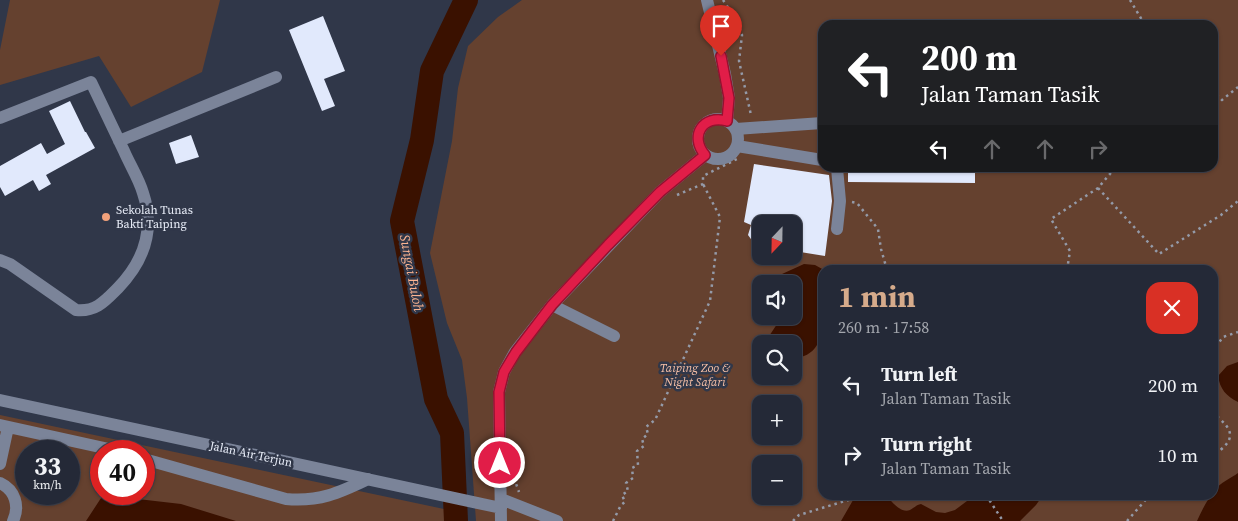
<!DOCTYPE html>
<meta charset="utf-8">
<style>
body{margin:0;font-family:"Source Serif 4",serif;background:#2c313f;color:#f1f3f6;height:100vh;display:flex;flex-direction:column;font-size:19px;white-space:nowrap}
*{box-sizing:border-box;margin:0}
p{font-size:16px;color:#a3a6ad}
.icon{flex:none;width:28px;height:28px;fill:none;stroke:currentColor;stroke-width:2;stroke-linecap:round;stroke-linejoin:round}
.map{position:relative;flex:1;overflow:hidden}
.details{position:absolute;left:818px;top:265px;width:400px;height:235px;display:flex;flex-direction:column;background:#242937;border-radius:15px;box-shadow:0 1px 4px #0004,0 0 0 1px #414552}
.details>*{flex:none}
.banner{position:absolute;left:818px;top:20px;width:400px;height:152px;border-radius:15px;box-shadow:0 1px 4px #0004,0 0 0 1px #414552;background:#202124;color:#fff;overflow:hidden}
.needle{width:32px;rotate:202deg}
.buttons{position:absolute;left:752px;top:215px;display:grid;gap:10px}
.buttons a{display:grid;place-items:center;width:50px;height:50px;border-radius:10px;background:#242937;box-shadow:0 1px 4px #0004,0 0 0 1px #414552;font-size:25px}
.speed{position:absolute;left:15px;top:440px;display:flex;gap:10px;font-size:25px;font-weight:700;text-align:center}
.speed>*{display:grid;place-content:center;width:65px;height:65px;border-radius:50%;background:#242937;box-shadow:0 1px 4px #0004,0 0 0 1px #414552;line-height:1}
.speed small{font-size:12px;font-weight:400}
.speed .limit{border:8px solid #d22;background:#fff;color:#111}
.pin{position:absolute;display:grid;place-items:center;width:42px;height:42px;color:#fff;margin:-51px -21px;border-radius:50% 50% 50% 0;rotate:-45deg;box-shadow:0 0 5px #0007}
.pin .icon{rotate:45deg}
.me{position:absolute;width:55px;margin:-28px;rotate:0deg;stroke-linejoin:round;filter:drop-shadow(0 0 4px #0008)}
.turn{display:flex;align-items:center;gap:18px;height:105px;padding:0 20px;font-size:22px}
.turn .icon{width:65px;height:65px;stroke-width:2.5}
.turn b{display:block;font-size:35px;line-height:42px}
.lanes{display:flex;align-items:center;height:48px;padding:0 20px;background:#0003;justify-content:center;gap:25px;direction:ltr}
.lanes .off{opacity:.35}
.round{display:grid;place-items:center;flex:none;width:52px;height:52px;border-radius:15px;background:#2c313f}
.overview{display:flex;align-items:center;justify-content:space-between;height:85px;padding:0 20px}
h1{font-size:30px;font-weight:700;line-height:38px;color:#d6ab8b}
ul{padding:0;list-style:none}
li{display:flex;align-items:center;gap:15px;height:70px;padding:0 20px}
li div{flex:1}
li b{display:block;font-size:19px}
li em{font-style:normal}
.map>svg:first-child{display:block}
.green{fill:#65412f;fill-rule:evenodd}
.water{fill:#3a1100}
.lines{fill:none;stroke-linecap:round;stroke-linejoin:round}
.river{stroke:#3a1100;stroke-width:24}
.building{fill:#e1e9fc}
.path{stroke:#949aa8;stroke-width:2.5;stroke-dasharray:2.5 4;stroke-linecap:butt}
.minor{stroke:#7b8499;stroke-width:12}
.route-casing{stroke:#92132f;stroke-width:12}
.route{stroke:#e11d48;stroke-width:9}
.poi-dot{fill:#f1a17b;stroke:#303749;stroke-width:2}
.labels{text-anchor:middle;stroke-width:5;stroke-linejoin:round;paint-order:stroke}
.poi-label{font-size:12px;fill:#e8edf8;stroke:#303749;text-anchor:start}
.park-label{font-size:12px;font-style:italic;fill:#f8c1a7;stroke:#303749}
.street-label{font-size:12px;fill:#e8edf8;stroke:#303749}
.water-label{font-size:14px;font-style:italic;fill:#fcb491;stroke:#303749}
</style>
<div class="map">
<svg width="1238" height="521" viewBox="0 0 1238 521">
<rect width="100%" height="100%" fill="#303749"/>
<path class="green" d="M10 0H220L202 72 131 107 99 56 0 85V50Z
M522 0H1238V521H476L467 398 462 360 447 323 430 253 452 141 458 88 468 46 498 17ZM822 25H1212V168H822ZM761 224H794V256H761ZM822 270H1212V495H822ZM761 284H794V316H761ZM761 344H794V376H761ZM761 404H794V436H761ZM761 464H794V496H761Z
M0 415 444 509 445 521H0ZM26 451H69V494H26ZM101 451H144V494H101Z"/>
<path class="water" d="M804 264 815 265 824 270H822C822 290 827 329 817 345 812 354 803 357 794 359V344H766C768 334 778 326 781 316H794V284H780L782 274Z
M1238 362V402C1226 396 1220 389 1218 376L1227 366Z
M1238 473V521H1197C1202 510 1208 498 1215 490 1220 483 1231 478 1238 473Z
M103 495 181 504 236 521H86Z
M856 495H886C891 501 901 514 910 510 914 508 916 505 921 504L936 512 945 513 955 510 975 495H1043L1036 505 1020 521H841Z"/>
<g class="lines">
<path class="river" d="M456 521 452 433 436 399 402 221 422 140 432 71 466 0"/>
</g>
<path class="building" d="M323 16 345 71 324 79 335 106 322 111 289 30Z
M70 101 85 132H86L95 148 46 175 51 184 39 191 33 180 5 196 0 187V166L41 143 47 154 65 144 49 111Z
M191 135 199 157 176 164 169 143Z
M754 164 829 175 832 201 825 256 794 251V224H761V253L748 235 751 225 744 222Z
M848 168H975V183L848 182Z"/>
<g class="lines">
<path class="path" d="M723 0 736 19 742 35 739 61 751 115
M1130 0 1145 25
M1212 90 1222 100 1238 87
M1098 188 1159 254 1221 215 1238 201
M677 195 703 184V176L737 159
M852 202 857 203 878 229 881 249 887 270
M1067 270 1070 251 1051 219 1098 188 1115 168
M1212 352 1223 337 1238 332
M1212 412C1234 430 1238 439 1212 456
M514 478 519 492
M986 495 1003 521
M613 521 621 505 625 502 622 495 628 491 626 483 633 478 632 468 638 465 637 451 644 446 642 439 648 434 646 427 655 420 710 301 720 217 703 184
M793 521 799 515 865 495
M1127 521 1150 495"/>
<path class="minor" d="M707 0 725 74 729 98 727 121
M0 118 91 82C102 105 113 128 124 151 130 165 139 179 143 193 155 229 144 261 118 288 105 301 96 312 76 310L10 264 0 260
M698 139a20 20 0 1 1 40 0a20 20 0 1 1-40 0Z
M736 129 822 123
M119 141 276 77
M737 146 822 160
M837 168 840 201 837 229
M552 305 614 336
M0 400 501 508
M0 425 118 451
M144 459 286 499C319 502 339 493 368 479
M0 464 8 427
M0 483C15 490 20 506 13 521
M501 499 557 521
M501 521 499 392 504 372 515 352 552 305 660 192 705 155"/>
</g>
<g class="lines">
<g class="route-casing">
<path id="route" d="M500 463 499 392 504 372 516 352 552 305 608 245 660 192 705 155C689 136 703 114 727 121L729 98 721 56"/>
</g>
<use href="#route" class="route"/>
</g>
<circle class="poi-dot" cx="106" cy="217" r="5"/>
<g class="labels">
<g class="poi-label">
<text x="116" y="214">Sekolah Tunas<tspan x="116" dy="14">Bakti Taiping</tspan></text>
</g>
<g class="park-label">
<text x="695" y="372">Taiping Zoo &amp;<tspan x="695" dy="14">Night Safari</tspan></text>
</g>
<g class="street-label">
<text transform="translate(251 454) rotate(12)" y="4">Jalan Air Terjun</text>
</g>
<g class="water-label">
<text transform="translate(412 273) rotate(79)" y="5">Sungai Buloh</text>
</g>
</g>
</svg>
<div class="buttons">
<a><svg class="needle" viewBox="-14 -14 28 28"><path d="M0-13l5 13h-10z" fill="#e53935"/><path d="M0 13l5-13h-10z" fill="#a3a6ad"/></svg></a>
<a><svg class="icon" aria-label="sound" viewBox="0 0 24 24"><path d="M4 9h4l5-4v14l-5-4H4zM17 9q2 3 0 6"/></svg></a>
<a><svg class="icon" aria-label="search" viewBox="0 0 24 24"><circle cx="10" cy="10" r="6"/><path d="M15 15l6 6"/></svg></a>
<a>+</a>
<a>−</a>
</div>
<div class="speed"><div>33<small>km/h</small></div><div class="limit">40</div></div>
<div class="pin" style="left:721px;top:56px;background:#d93025"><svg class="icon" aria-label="arrive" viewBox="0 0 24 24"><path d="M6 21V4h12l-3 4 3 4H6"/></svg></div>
<svg class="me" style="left:500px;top:463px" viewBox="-20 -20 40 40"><circle r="17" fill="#e11d48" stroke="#fff" stroke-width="3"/><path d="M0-11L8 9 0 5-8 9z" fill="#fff"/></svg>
<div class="banner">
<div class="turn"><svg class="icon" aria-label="left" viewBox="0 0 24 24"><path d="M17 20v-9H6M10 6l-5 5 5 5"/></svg><div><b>200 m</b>Jalan Taman Tasik</div></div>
<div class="lanes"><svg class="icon" aria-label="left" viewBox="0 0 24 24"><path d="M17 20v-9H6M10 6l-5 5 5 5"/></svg><svg class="icon off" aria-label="ahead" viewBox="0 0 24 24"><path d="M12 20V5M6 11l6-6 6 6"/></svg><svg class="icon off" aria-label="ahead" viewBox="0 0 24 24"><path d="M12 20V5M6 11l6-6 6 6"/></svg><svg class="icon off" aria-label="right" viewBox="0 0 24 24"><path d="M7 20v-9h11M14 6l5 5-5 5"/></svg></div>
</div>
<section class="details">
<div class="overview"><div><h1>1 min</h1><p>260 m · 17:58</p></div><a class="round" style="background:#d93025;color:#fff"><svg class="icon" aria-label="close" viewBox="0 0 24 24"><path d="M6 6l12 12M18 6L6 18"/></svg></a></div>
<ul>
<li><svg class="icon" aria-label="left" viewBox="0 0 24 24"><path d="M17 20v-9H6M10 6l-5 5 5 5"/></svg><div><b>Turn left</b><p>Jalan Taman Tasik</p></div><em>200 m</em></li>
<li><svg class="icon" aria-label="right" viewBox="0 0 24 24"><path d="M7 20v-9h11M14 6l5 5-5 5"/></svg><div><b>Turn right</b><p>Jalan Taman Tasik</p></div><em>10 m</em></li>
</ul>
</section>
</div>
